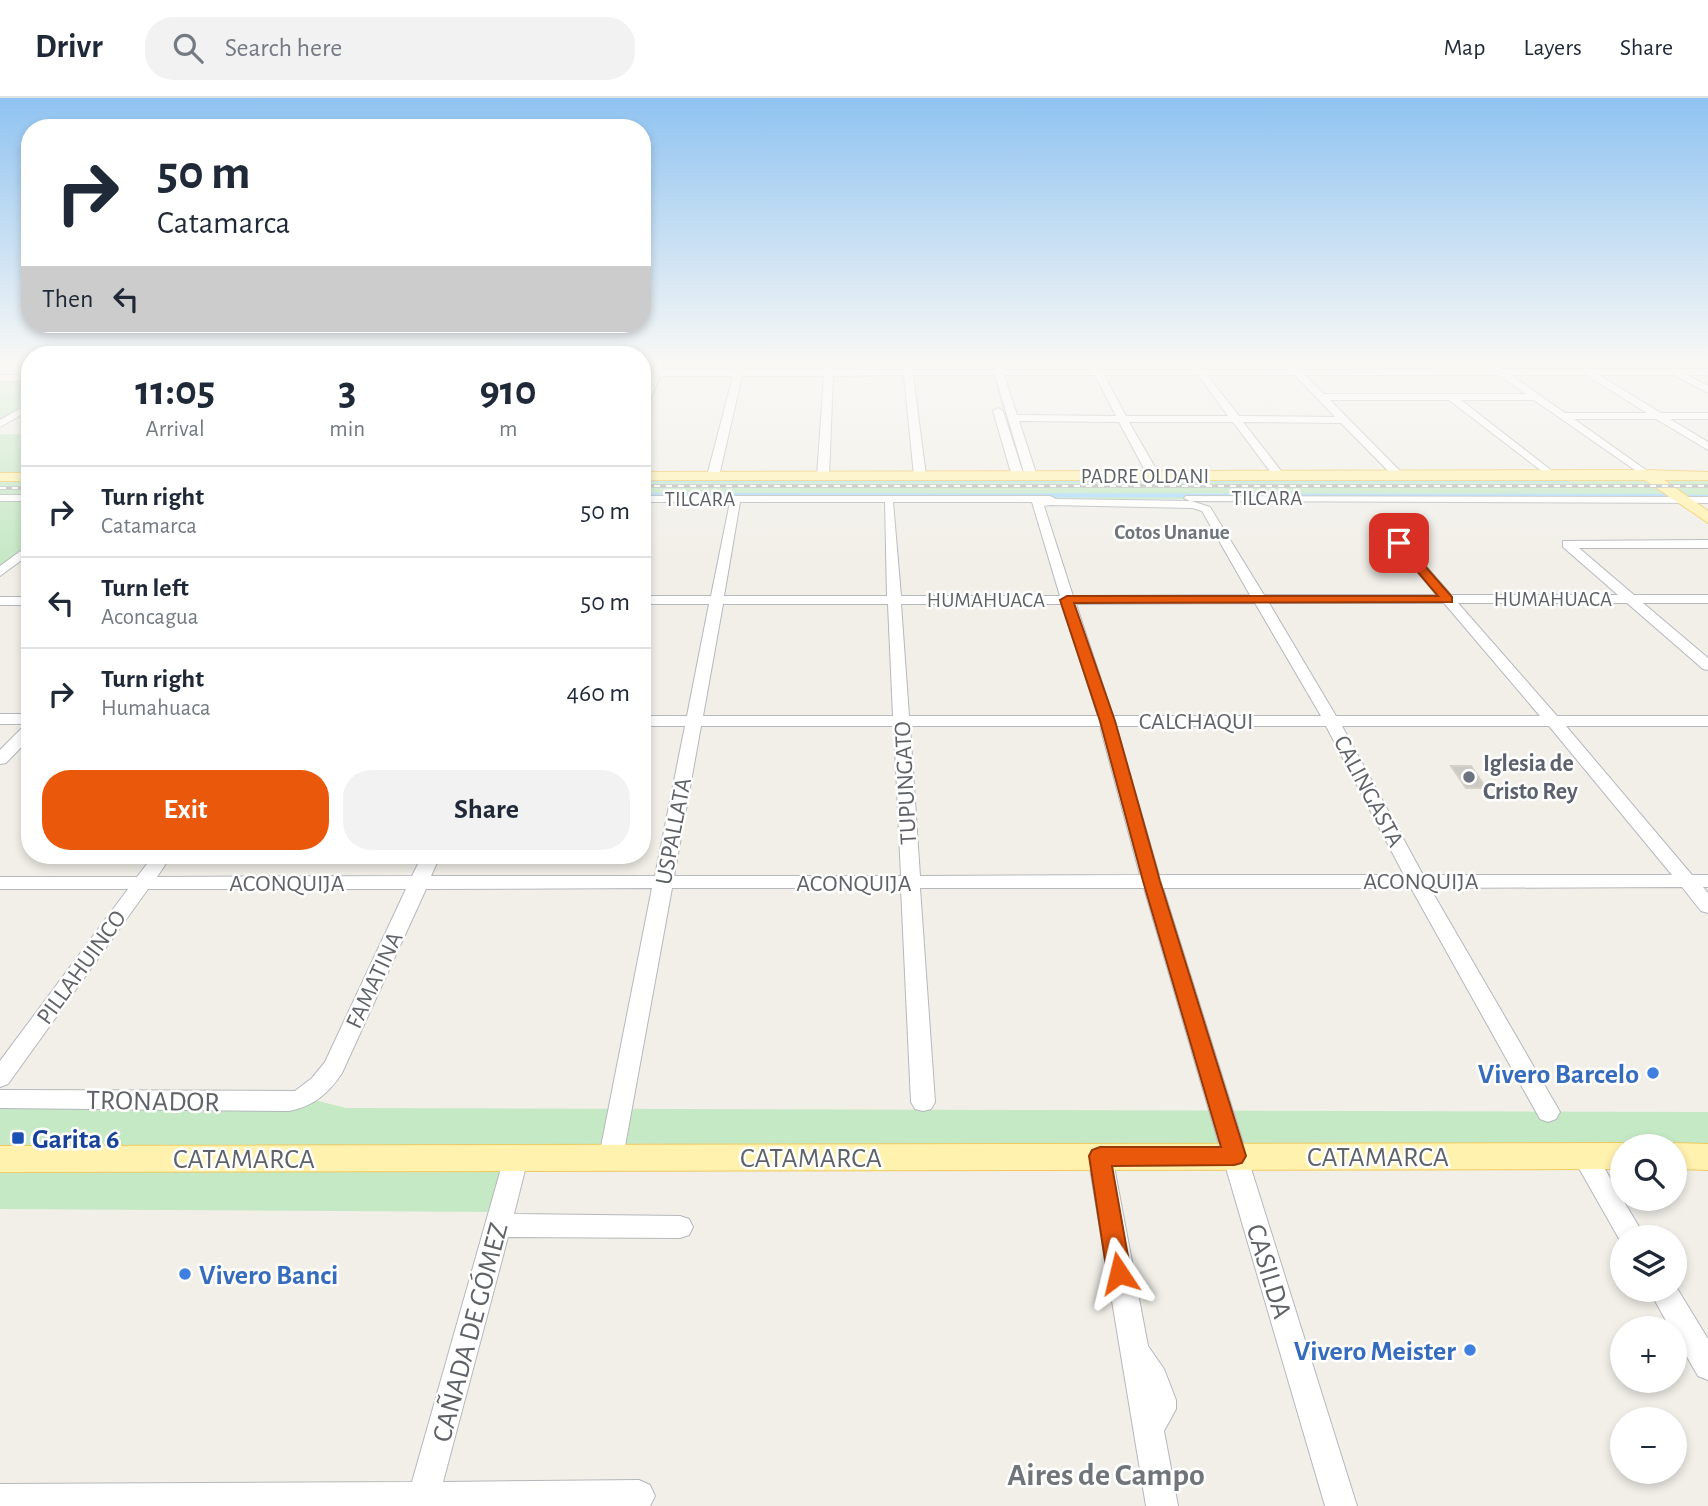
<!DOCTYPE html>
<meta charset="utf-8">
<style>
body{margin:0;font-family:"Alegreya Sans",sans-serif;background:#f2f2f3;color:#1f2937;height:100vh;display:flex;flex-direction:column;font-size:26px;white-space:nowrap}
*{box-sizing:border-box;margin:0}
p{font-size:23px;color:#747a83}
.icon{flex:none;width:38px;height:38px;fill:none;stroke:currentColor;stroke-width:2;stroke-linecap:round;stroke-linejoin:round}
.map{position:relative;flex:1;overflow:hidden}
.details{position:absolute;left:21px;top:248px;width:630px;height:518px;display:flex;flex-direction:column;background:#fff;border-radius:28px;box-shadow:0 4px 10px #0003}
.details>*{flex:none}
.hud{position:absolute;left:21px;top:21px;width:630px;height:214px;border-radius:28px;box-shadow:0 4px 10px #0003;background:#fff;color:#1f2937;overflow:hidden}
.controls{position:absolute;left:1610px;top:1036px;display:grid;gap:14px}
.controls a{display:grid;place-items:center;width:77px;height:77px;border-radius:50%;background:#fff;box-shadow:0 4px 10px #0003;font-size:35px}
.pin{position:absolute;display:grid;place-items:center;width:60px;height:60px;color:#fff;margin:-30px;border-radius:14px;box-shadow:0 4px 10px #0006}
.me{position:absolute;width:77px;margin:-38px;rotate:350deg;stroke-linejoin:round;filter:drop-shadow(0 0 5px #0008)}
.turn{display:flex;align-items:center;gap:24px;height:147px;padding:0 21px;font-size:32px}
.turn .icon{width:91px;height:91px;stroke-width:2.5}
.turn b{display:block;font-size:49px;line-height:60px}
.then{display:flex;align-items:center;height:66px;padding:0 21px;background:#0003;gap:14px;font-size:26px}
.eta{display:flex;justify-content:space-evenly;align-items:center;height:119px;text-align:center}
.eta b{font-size:42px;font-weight:600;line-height:49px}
.action{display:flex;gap:14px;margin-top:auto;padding:14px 21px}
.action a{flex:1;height:80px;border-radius:28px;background:#ea580c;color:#fff;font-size:28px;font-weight:600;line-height:80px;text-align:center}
.action a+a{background:#f2f2f3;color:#1f2937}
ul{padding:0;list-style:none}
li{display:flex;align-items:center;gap:21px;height:91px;padding:0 21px;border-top:2px solid #e0e1e3}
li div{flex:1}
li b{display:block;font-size:26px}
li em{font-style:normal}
header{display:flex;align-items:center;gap:42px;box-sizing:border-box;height:98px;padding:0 35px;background:#fff;border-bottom:2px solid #e0e1e3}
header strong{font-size:33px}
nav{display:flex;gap:38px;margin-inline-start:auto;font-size:24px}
.search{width:490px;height:63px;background:#f2f2f3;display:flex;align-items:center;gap:18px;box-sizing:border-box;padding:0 24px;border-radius:28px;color:#747a83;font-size:26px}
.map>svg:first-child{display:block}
.green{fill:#c5e8c5}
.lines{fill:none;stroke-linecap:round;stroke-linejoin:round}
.stream-far1{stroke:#aadaff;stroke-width:2}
.stream{stroke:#aadaff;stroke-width:2.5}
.canal{fill:#aadaff;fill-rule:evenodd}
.building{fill:#cccac5;stroke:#d6d1c6;stroke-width:2}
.minor-casing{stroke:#b5b8bc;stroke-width:2}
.major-casing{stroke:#f2c960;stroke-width:2}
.minor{fill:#fff;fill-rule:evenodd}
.major{fill:#fff2af;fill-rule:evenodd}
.rail-casing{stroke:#b6b7b8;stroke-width:3.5}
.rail{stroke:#fff;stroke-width:2;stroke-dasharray:6;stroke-linecap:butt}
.route{fill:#ea580c;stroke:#983908;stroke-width:2}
.worship-dot{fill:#6b7280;stroke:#fff;stroke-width:2.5}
.shop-dot{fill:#3f7fe0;stroke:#fff;stroke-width:2.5}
.transit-dot{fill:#1a4fb4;stroke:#fff;stroke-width:2.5}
.labels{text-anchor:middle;stroke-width:5;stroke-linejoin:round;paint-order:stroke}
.far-street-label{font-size:21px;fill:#5f6368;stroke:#fff}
.far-neighbourhood-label{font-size:21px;font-weight:bold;fill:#70757a;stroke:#fff}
.street-label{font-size:24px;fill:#5f6368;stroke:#fff}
.worship-label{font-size:24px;font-weight:bold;fill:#5b616d;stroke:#fff;text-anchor:start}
.near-shop-label{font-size:28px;font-weight:bold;fill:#366cbe;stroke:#fff;text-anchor:end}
.near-street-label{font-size:28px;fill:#5f6368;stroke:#fff}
.near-transit-label{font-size:28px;font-weight:bold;fill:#164399;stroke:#fff;text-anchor:start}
.near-neighbourhood-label{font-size:32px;font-weight:bold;fill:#70757a;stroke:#fff}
</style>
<header>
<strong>Drivr</strong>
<div class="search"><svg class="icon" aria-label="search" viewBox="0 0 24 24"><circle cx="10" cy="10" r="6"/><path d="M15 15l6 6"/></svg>Search here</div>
<nav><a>Map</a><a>Layers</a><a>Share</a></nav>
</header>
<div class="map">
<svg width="1708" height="1408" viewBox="0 0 1708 1408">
<rect width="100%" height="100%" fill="#f1efe8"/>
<path class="green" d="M30 281V304L0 322V282Z
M0 336H30V377H0Z
M1708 375V402L642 401V378Z
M0 379H30V450L0 474Z
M306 1000 346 1010 1708 1014V1059L1675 1058V1048H1622V1058L517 1060 502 1114 0 1111V1001Z"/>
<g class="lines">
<path class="stream-far1" d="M994 276 1024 375"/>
<path class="stream" d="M1686 398H1708"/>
<path class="canal" d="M642 380H1569L1573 382 1569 384H642Z
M642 395 1671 396 1675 398 1671 400 642 399Z"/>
</g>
<path class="building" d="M1451 668H1471L1486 690H1466Z"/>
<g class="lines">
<g class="minor-casing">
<path id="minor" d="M656 266H664L662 272H734L736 266H744L743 272H824L825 266H833V272H903V266H911L912 272H993L992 266H1000L1002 272H1092L1089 266H1098L1101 272H1193L1192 269 1196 266 1203 272H1290L1288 269 1292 266 1300 272 1494 271 1498 269 1503 271H1708V277H1687L1708 288V295L1674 277H1599L1661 315H1708V321H1670L1708 344V352L1656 321H1574L1646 372V376L1642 377 1534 302H1461L1556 376V380L1552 381 1449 302H1330L1403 376V380H1395L1341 325 1243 324 1285 378 1279 381 1275 380 1233 324H1129L1160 378 1154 381 1148 378 1119 324 1019 323 1037 378 1031 381 1025 378 995 277H913L926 378 920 381 914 378 904 277 833 278 829 378 823 381 817 378 824 278H742L719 378 713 381 707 378 733 278H660L647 309 642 312V297L651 278H642V272H653ZM1004 277H1095L1116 318 1017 317ZM1104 277H1198L1228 318H1126ZM1207 277H1295L1335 319 1239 318ZM1305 277H1499L1526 296H1324ZM1511 277H1586L1647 315H1565Z
M0 277H30V283H0Z
M30 305V312L0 329V322Z
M998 310 1003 313 1024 378 1022 380 1012 378 993 313Z
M0 397H30V403H0Z
M642 398H1050L1056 401 1190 403 1184 400 1186 398 1708 399V405L1191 403 1210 409 1264 497H1437L1393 445 1399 441 1403 442 1451 497H1618L1563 449V443L1708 442V450H1579L1634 497H1708V505H1643L1708 560V572L1703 571 1627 505H1458L1557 618H1708V628H1566L1692 777H1708V789H1703L1708 795V815L1701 813 1682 789 1430 790 1556 1007 1560 1014 1556 1021 1548 1024 1540 1021 1411 790H1163L1357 1408H1325L1144 790H920L935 1004 931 1011 923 1013 915 1011 911 1004 901 790H672L623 1059 620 1066 611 1069 602 1066 599 1059 652 790 426 791 342 975C328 996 314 1008 289 1013L0 1010V992L295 993 312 980 325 964 406 791H148L8 986 0 989V963L128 791H0V779H137L153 758H171L157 779 412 778 422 758H440L431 778H655L685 628H642V618H687L709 506H642V498H711L730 404H642ZM740 404H885L887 498H724ZM1032 404 1060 498H901L893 404ZM1050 407 1192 410 1202 413 1250 497 1073 498 1044 408ZM1255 505 1321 618H1113L1076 506ZM1269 505H1444L1540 618H1336ZM723 506H888L893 618H703ZM901 506H1062L1098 618H909ZM701 628H894L901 778H674ZM910 628H1100L1140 777 920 778ZM1116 628H1326L1404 777H1159ZM1342 628H1549L1672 777H1423Z
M30 446V456L0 478V468Z
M0 499H30V507H0Z
M0 616H30V626H0Z
M30 626V640L6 665 0 666V652L24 628Z
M1100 1048 1109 1051 1112 1058 1148 1248 1164 1271 1176 1302V1311L1164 1333 1178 1408H1146L1088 1058 1091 1051Z
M1584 1048 1593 1051 1645 1139H1622V1146L1572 1058 1575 1051Z
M516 1050 525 1053 528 1060 514 1116 680 1118 689 1121 693 1129 689 1137 680 1140 508 1139 443 1384 639 1382 650 1387 655 1398 650 1408H0V1386L412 1384 504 1060 507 1053Z
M1675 1187 1708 1241V1282L1698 1278 1675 1238V1230H1670L1649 1192H1675Z"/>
</g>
<g class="major-casing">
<path id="major" d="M1645 372 1708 374V382H1664L1708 413V425L1645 382H642V374Z
M0 375H30V383H0Z
M1622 1045 1632 1048H1622V1071L0 1074V1048Z
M1675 1045 1708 1046V1072L1675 1071V1048H1665Z"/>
</g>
<use href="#minor" class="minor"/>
<use href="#major" class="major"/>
<g class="rail-casing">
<path id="rail" d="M642 388H1708
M0 390H30"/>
</g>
<use href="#rail" class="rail"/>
</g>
<linearGradient id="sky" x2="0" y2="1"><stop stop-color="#8fc3f1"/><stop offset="0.57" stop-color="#f9f8f5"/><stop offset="1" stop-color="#f9f8f5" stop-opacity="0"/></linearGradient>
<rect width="1708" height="463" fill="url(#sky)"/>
<path class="route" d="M1395 443H1403L1452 499V504L1074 505 1115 623 1160 783 1246 1058 1242 1065 1234 1067 1112 1068 1131 1175 1127 1183 1119 1186 1110 1183 1107 1175 1089 1058 1092 1052 1100 1049H1221L1143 783 1100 623 1060 502 1067 498H1438L1395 447Z"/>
<circle class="worship-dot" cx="1469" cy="679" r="7"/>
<g class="shop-dot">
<circle cx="1653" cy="975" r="7"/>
<circle cx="185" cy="1176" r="7"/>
<circle cx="1470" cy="1252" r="7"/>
</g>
<rect class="transit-dot" x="11" y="1033" width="14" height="14" rx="3.5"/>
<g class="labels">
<g class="far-street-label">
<text x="1145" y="385">PADRE OLDANI</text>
<text x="1267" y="407">TILCARA</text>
<text x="700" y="408">TILCARA</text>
<text x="1553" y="508">HUMAHUACA</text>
<text x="986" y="509">HUMAHUACA</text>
</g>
<g class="far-neighbourhood-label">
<text x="1172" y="441">Cotos Unanue</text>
</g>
<g class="street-label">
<text x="1196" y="631">CALCHAQUI</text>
<text transform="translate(905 685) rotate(-93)" y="8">TUPUNGATO</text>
<text transform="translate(1369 693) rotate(62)" y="8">CALINGASTA</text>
<text transform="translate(673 733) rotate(-79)" y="8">USPALLATA</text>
<text x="1421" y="791">ACONQUIJA</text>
<text x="287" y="793">ACONQUIJA</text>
<text x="854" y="793">ACONQUIJA</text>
<text transform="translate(81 869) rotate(-54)" y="8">PILLAHUINCO</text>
<text transform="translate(374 882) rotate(-65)" y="8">FAMATINA</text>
</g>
<g class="worship-label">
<text x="1483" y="673">Iglesia de<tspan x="1483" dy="28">Cristo Rey</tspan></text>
</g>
<g class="near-shop-label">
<text x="1639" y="985">Vivero Barcelo</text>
<text x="199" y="1186" text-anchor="start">Vivero Banci</text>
<text x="1456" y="1262">Vivero Meister</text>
</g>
<g class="near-street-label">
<text transform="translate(153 1002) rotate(1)" y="10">TRONADOR</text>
<text x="1378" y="1068">CATAMARCA</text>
<text x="811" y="1069">CATAMARCA</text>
<text x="244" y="1070">CATAMARCA</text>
<text transform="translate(1270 1173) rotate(73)" y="10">CASILDA</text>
<text transform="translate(469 1234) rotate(-75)" y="10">CAÑADA DE GÓMEZ</text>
</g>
<g class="near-transit-label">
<text x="32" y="1050">Garita 6</text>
</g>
<g class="near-neighbourhood-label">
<text x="1106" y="1387">Aires de Campo</text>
</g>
</g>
</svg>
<div class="controls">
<a><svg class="icon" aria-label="search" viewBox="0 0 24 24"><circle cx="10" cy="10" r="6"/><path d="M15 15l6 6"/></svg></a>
<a><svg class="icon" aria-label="layers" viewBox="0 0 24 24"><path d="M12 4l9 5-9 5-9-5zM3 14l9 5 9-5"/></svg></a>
<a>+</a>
<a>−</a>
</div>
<div class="pin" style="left:1399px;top:445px;background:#d93025"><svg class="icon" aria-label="arrive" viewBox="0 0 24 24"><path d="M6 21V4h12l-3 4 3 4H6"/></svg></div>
<svg class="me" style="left:1119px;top:1175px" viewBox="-20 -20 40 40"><path d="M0-17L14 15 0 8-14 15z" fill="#ea580c" stroke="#fff" stroke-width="4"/></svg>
<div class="hud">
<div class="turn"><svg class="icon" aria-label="right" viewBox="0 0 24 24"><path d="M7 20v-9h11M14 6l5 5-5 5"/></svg><div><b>50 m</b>Catamarca</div></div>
<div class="then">Then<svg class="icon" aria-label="left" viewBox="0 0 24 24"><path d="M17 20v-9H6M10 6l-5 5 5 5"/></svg></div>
</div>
<section class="details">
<div class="eta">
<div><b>11:05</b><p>Arrival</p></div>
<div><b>3</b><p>min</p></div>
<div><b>910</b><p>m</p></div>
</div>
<ul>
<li><svg class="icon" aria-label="right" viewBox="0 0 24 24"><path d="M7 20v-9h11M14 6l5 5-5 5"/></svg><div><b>Turn right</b><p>Catamarca</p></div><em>50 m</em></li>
<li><svg class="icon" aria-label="left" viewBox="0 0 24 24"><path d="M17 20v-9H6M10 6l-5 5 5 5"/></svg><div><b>Turn left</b><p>Aconcagua</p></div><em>50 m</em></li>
<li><svg class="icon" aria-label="right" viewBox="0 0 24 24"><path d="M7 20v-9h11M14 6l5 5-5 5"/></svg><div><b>Turn right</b><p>Humahuaca</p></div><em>460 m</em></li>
</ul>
<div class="action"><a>Exit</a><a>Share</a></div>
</section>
</div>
